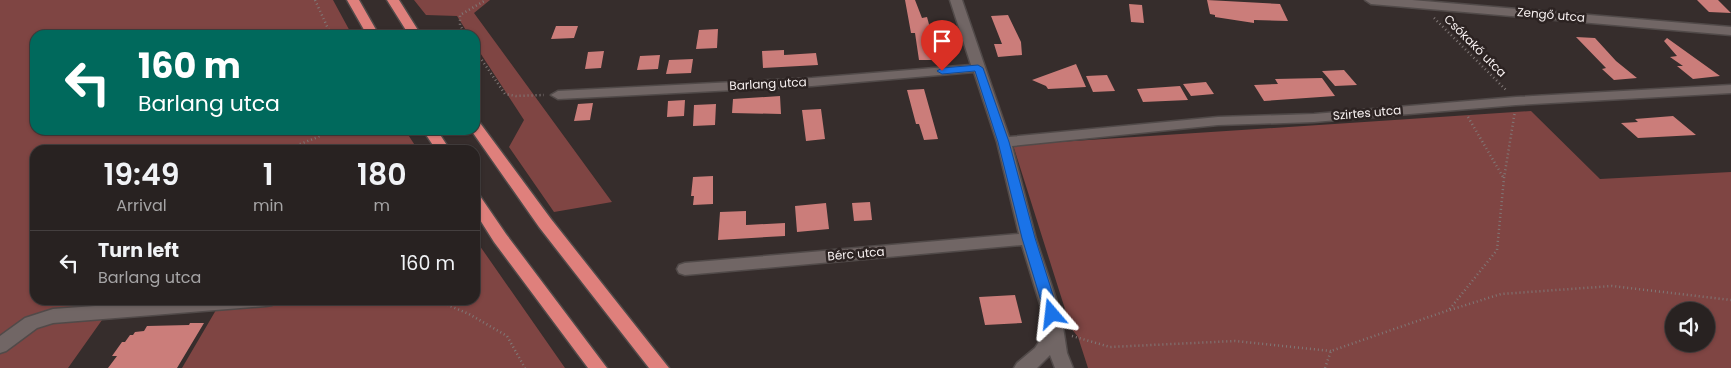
<!DOCTYPE html>
<meta charset="utf-8">
<style>
body{margin:0;font-family:Poppins,sans-serif;background:#302a2a;color:#f1f3f6;height:100vh;display:flex;flex-direction:column;font-size:19px;white-space:nowrap}
*{box-sizing:border-box;margin:0}
p{font-size:16px;color:#a5a4a5}
.icon{flex:none;width:28px;height:28px;fill:none;stroke:currentColor;stroke-width:2;stroke-linecap:round;stroke-linejoin:round}
.map{position:relative;flex:1;overflow:hidden}
.sheet{position:absolute;left:30px;top:145px;width:450px;height:160px;display:flex;flex-direction:column;background:#282221;border-radius:15px;box-shadow:0 1px 4px #0004,0 0 0 1px #443f3f}
.sheet>*{flex:none}
.guide{position:absolute;left:30px;top:30px;width:450px;height:105px;border-radius:15px;box-shadow:0 1px 4px #0004,0 0 0 1px #443f3f;background:#00695c;color:#fff;overflow:hidden}
.buttons{position:absolute;left:1665px;top:302px;display:grid;gap:10px}
.buttons a{display:grid;place-items:center;width:50px;height:50px;border-radius:50%;background:#282221;box-shadow:0 1px 4px #0004,0 0 0 1px #443f3f;font-size:25px}
.pin{position:absolute;display:grid;place-items:center;width:42px;height:42px;color:#fff;margin:-51px -21px;border-radius:50% 50% 50% 0;rotate:-45deg;box-shadow:0 0 5px #0007}
.pin .icon{rotate:45deg}
.me{position:absolute;width:55px;margin:-28px;rotate:343deg;stroke-linejoin:round;filter:drop-shadow(0 0 4px #0008)}
.turn{display:flex;align-items:center;gap:18px;height:105px;padding:0 25px;font-size:22px}
.turn .icon{width:65px;height:65px;stroke-width:2.5}
.turn b{display:block;font-size:35px;line-height:42px}
.eta{display:flex;justify-content:space-evenly;align-items:center;height:85px;text-align:center}
.eta b{font-size:30px;font-weight:600;line-height:35px}
ul{padding:0;list-style:none}
li{display:flex;align-items:center;gap:15px;height:65px;padding:0 25px;border-top:1px solid #443f3f}
li div{flex:1}
li b{display:block;font-size:19px}
li em{font-style:normal}
.map>svg:first-child{display:block}
.green{fill:#7f4543;fill-rule:evenodd}
.building{fill:#cb7d7a}
.lines{fill:none;stroke-linecap:round;stroke-linejoin:round}
.minor-casing{stroke:#514a49;stroke-width:3}
.motorway-casing{stroke:#514a49;stroke-width:3}
.path{stroke:#807877;stroke-width:2.5;stroke-dasharray:1 3;stroke-linecap:butt}
.minor{fill:#716665;fill-rule:evenodd}
.motorway{fill:#df807c;fill-rule:evenodd}
.route{fill:#1a73e8;stroke:#114b97}
.labels{text-anchor:middle;stroke-width:5;stroke-linejoin:round;paint-order:stroke}
.street-label{font-size:12px;fill:#f7f0f0;stroke:#2c2322}
</style>
<div class="map">
<svg width="1731" height="368" viewBox="0 0 1731 368">
<rect width="100%" height="100%" fill="#362d2c"/>
<path class="green" d="M0 0H333L352 35H35V130H405L418 150H35V300H475V239L565 368H182L216 310 102 320 68 368H0Z
M414 0H490L474 13 612 202 554 212 509 147 524 120 475 45V35H469L457 16 426 15Z
M1531 111 1600 179 1731 172V368H1088L1078 337 1071 328 1013 145ZM1674 311H1706V344H1674Z"/>
<path class="building" d="M905 0H915L922 18 927 17 939 60H919L915 33H911Z
M1207 0 1280 4 1288 21 1254 20V23L1215 17V15L1210 14Z
M1697 0H1718L1731 13 1709 12Z
M1129 4 1142 5 1144 23 1131 22Z
M1008 15 1021 42 1022 55 998 57 994 44H1002L991 16Z
M556 26H578L574 38 551 39Z
M718 29 717 48 696 49 699 30Z
M1576 37 1595 38 1616 61 1637 78 1614 80 1602 69 1606 68Z
M1667 38 1720 76 1693 79 1677 66H1683L1670 57 1677 56 1664 41Z
M784 50V55L816 53 818 65 763 68 762 51Z
M604 51 601 68 585 69 588 52Z
M660 55 658 69 637 70 640 56Z
M693 59 691 73 666 74 669 60Z
M1076 64 1086 87 1048 89 1046 86 1032 80Z
M1344 70 1357 85 1335 86 1322 71Z
M1107 75 1115 91 1093 92 1086 76Z
M1322 78 1335 96 1264 101 1254 85 1278 84 1275 79Z
M1206 82 1214 94 1191 96 1183 84Z
M1180 86 1188 100 1143 102 1137 89Z
M924 89 938 139 924 140 919 124H916L907 90Z
M780 96 781 114 732 113 733 99Z
M685 100 684 116 667 117 668 101Z
M593 103 590 120 574 121 578 104Z
M716 104 715 125 693 126 694 105Z
M821 109 825 139 806 141 802 110Z
M1673 116 1696 135 1638 138 1621 123 1638 122 1635 119Z
M713 176V204L693 205 694 196H691L693 177Z
M870 202 872 220 854 221 852 203Z
M826 203 829 229 797 232 795 206Z
M746 211V225L785 223V236L718 240 720 212Z
M1015 295 1022 323 985 325 979 297Z
M190 323H204L177 368H108L117 356H112L122 342H125L130 335H133L135 332 144 331 147 326 189 325Z"/>
<g class="lines">
<g class="minor-casing">
<path id="minor" d="M950 0H962L1009 137 1218 117 1314 114 1516 97 1731 85V93L1516 105 1314 122 1218 125 1012 146 1036 239 1061 314 1067 353 1073 368H1055L1050 355 1037 368H1014L1017 363 1035 348 1046 331 1043 314 1022 245 685 275 679 273 677 269 679 265 685 263 1019 234 997 142 974 72 812 86 558 99 551 95 558 91 812 78 971 65Z
M1365 0H1412L1731 27V35L1371 4Z
M179 300H275L272 305 266 306 53 323 37 328 6 351 0 353V336L25 318 53 309Z"/>
</g>
<g class="motorway-casing">
<path id="motorway" d="M347 0H359L379 35H367Z
M387 0H399L421 35H409Z
M475 122 480 123 551 219 669 368H649L539 227 471 130H475Z
M423 130H437L450 150H436Z
M475 195 480 196 506 234 607 368H588L494 242 475 212Z"/>
</g>
<path class="path" d="M315 0 331 35
M1434 18 1506 90
M466 35 460 25V15L486 0
M475 50 505 94 516 96 544 95
M1468 117 1503 177
M285 150 318 137 329 130
M436 300 469 314 507 336 525 368
M1450 310 1501 294 1612 286 1731 300
M1072 336 1110 347 1235 341 1331 351
M1325 368 1331 351 1449 310 1497 250 1504 178 1515 111"/>
<use href="#minor" class="minor"/>
<use href="#motorway" class="motorway"/>
</g>
<path class="route" d="M978 65 983 68 1009 142 1035 238 1059 314 1057 317H1047L1045 314 1022 238 998 142 975 71 942 74 937 71 942 68Z"/>
<g class="labels">
<g class="street-label">
<text transform="translate(1551 15) rotate(5)" y="4">Zengő utca</text>
<text transform="translate(1475 46) rotate(45)" y="4">Csókakő utca</text>
<text transform="translate(768 84) rotate(-3)" y="4">Barlang utca</text>
<text transform="translate(1367 113) rotate(-5)" y="4">Szirtes utca</text>
<text transform="translate(856 254) rotate(-5)" y="4">Bérc utca</text>
</g>
</g>
</svg>
<div class="buttons">
<a><svg class="icon" aria-label="sound" viewBox="0 0 24 24"><path d="M4 9h4l5-4v14l-5-4H4zM17 9q2 3 0 6"/></svg></a>
</div>
<div class="pin" style="left:942px;top:71px;background:#d93025"><svg class="icon" aria-label="arrive" viewBox="0 0 24 24"><path d="M6 21V4h12l-3 4 3 4H6"/></svg></div>
<svg class="me" style="left:1052px;top:314px" viewBox="-20 -20 40 40"><path d="M0-17L14 15 0 8-14 15z" fill="#1a73e8" stroke="#fff" stroke-width="4"/></svg>
<div class="guide">
<div class="turn"><svg class="icon" aria-label="left" viewBox="0 0 24 24"><path d="M17 20v-9H6M10 6l-5 5 5 5"/></svg><div><b>160 m</b>Barlang utca</div></div>
</div>
<section class="sheet">
<div class="eta">
<div><b>19:49</b><p>Arrival</p></div>
<div><b>1</b><p>min</p></div>
<div><b>180</b><p>m</p></div>
</div>
<ul>
<li><svg class="icon" aria-label="left" viewBox="0 0 24 24"><path d="M17 20v-9H6M10 6l-5 5 5 5"/></svg><div><b>Turn left</b><p>Barlang utca</p></div><em>160 m</em></li>
</ul>
</section>
</div>
